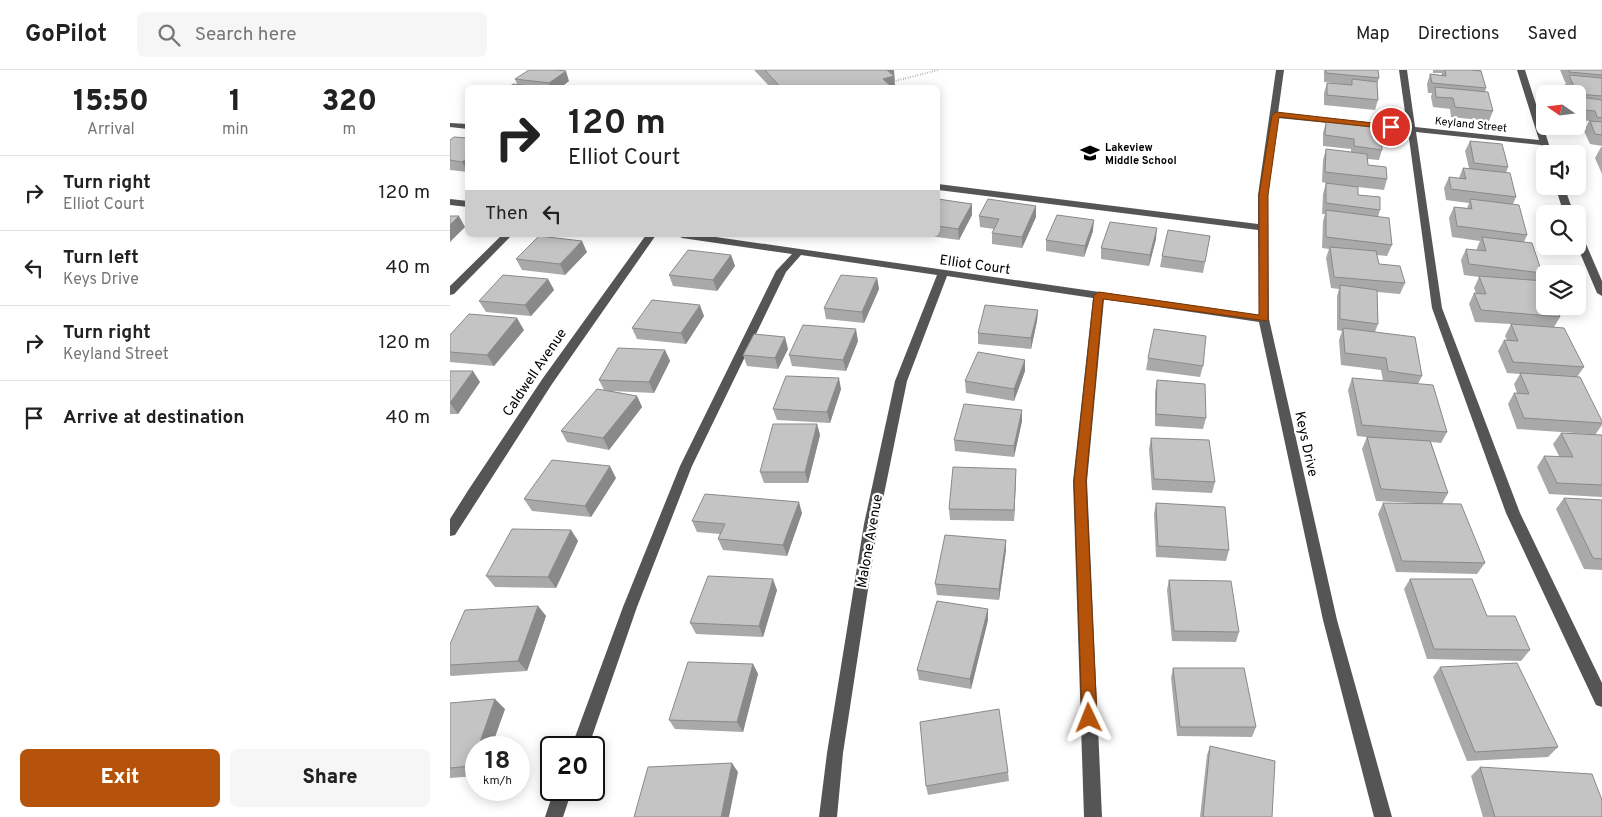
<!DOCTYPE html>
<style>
body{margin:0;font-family:Overpass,sans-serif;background:#f6f6f6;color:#222;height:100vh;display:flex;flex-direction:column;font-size:19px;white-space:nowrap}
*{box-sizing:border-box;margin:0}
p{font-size:16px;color:#767676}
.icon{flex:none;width:28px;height:28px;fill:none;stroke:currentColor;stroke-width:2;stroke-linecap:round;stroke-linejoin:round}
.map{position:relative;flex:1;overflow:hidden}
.drawer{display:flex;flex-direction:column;background:#fff;width:450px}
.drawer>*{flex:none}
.guide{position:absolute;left:15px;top:15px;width:475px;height:152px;border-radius:8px;box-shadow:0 2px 12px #0003;background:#fff;color:#222;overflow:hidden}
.needle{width:32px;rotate:284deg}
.controls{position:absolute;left:1086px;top:15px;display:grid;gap:10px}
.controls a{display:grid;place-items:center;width:50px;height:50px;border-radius:8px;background:#fff;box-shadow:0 2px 12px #0003;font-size:25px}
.speed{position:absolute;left:15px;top:666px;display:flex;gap:10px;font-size:25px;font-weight:700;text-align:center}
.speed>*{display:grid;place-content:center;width:65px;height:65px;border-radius:50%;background:#fff;box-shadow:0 2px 12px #0003;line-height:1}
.speed small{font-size:12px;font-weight:400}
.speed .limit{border:2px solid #111;border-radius:8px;background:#fff;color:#111}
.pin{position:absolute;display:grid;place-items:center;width:42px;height:42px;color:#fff;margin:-21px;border:2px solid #fff;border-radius:50%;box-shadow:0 1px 5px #0007}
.me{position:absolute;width:55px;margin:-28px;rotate:358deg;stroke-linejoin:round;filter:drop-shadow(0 0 4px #0008)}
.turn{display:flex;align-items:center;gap:18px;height:105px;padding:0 20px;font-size:22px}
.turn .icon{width:65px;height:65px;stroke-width:2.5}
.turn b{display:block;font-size:35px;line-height:42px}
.then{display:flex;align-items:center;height:48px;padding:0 20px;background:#0003;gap:10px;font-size:19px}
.eta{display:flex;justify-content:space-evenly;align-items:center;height:85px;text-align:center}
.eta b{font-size:30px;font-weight:800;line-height:35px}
.button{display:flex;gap:10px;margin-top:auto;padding:10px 20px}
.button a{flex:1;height:58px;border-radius:8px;background:#b45309;color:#fff;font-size:20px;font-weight:800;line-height:58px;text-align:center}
.button a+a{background:#f6f6f6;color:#222}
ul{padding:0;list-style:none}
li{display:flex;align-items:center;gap:15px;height:75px;padding:0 20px;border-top:1px solid #e0e0e0}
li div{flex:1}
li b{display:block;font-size:19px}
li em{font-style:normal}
header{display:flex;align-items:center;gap:30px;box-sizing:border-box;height:70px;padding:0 25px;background:#fff;border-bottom:1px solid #e0e0e0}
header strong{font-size:24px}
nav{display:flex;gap:28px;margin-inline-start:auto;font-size:18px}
.search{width:350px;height:45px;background:#f6f6f6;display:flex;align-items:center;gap:12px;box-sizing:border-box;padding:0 18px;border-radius:8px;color:#767676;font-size:19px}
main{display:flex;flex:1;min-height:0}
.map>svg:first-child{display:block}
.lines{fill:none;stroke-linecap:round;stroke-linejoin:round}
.path{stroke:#777;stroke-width:2;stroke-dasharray:0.5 2;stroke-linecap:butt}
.minor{fill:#555;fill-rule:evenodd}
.wall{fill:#a9a9a9}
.shaded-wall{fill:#898989}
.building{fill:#c4c4c4;stroke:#898989}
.route{fill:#b45309;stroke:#753606}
.labels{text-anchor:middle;stroke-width:4.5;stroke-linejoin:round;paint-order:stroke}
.far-street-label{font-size:11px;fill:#000;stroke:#fff}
.far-poi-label{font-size:11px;font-weight:bold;fill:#000;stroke:#fff;text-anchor:start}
.street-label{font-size:14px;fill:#000;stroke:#fff}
</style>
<header>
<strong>GoPilot</strong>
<div class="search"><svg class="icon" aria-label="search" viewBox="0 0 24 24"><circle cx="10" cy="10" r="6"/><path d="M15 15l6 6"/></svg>Search here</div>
<nav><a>Map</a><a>Directions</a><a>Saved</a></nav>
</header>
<main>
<section class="drawer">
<div class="eta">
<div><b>15:50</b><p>Arrival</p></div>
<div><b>1</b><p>min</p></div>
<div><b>320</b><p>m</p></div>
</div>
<ul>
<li><svg class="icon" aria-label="right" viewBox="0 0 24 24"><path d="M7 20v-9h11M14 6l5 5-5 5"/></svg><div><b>Turn right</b><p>Elliot Court</p></div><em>120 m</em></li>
<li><svg class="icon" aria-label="left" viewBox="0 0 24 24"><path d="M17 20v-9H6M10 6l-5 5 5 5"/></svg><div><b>Turn left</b><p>Keys Drive</p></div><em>40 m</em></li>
<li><svg class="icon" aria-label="right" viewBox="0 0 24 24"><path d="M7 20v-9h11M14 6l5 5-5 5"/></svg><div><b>Turn right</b><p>Keyland Street</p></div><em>120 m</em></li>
<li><svg class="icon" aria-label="arrive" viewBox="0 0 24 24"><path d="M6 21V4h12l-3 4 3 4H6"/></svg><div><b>Arrive at destination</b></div><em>40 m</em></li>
</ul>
<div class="button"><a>Exit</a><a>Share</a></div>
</section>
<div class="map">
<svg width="1152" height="747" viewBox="0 0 1152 747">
<rect width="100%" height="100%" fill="#fff"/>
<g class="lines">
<path class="path" d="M441 12 488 0"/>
<path class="minor" d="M826 0H834L828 43 957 56 949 0H957L965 57 1089 70 1067 0H1075L1102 84H1095V86L1091 75 966 62 992 238 1070 443 1152 613V637L1146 635 1056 443 982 238 958 61 828 48 818 125 819 249 887 550 942 747H924L873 550 809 252 654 229 637 411 652 747H634L623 411 643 228 497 206 457 311 428 454 393 683 387 747H369L377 683 414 454 445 311 487 205 351 185 336 202 242 396 187 537 138 678H121L173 537 230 396 326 201 342 184 232 168 227 165H252L809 245 808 160 488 120V114L808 154V125Z
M0 53 18 54V59L0 57Z
M1105 116H1114L1124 144H1114Z
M0 129 18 131V137L0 135Z
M1128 164 1133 167 1152 211V226L1147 223 1127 176Z
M52 165H62L4 224 0 225V216Z
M196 165H206L102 314 5 465 0 466V449L19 419 93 308Z
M104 720H122L113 747H95Z"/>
</g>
<path class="wall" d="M304 0H444L445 18H321Z
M874 0H928L929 8 927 15 928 30 925 40 874 35V23L877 13 900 15 874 12Z
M983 0H1031L1036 18 1035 22 1043 41 1039 51 1001 47 1000 39 983 37 981 27 982 23H978L977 14 980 4 991 5 992 3H983Z
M1110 0H1152V76L1140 74 1134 61 1139 51 1130 50 1128 44V24H1118L1115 15 1116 12H1115Z
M65 9 119 11 110 18H58L67 14Z
M876 52 932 80 929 90 918 89V95L937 109 934 120 908 117V125L930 140 928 147 942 175 937 186 927 185 929 194 955 213 950 224 927 222 928 254 925 262 972 306 968 314 997 362 991 373 981 372 998 423 992 434 1035 493 1027 504 946 502 928 444 933 433 984 434 926 431 912 379 917 367 926 368 907 366 898 320 902 308 933 311 931 300 891 295 889 270 892 261 887 260V226L889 219 881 218 876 188 879 179 872 178 873 151 875 144H872L873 124 876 113 872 112 873 90 876 79 901 82V79L873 76V63Z
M18 68V102L0 100V70Z
M1020 71 1058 97 1056 103 1066 127 1063 134 1077 165 1074 172 1092 203 1087 211 1110 247 1104 257 1134 297 1127 307 1152 353V355L1145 365H1152V427L1099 424 1087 397 1094 386H1109L1103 374 1111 363 1140 364 1067 359 1058 334 1064 323H1067L1064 314 1070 304 1057 303 1048 281 1054 270H1057L1055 266 1061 254 1025 252 1019 234 1024 223H1026L1024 218 1029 207 1014 205 1011 190 1016 179 1027 180V178L1030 171 1002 167 999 148 1004 137 1017 138 1019 133 996 130 994 118 999 107 1009 108 1013 98H1019L1015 81Z
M1151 77H1152V104L1145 88Z
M488 129 522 134V145L509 170 472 165H488Z
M586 136V147L572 178 542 174V163L544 159 530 157 529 146Z
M643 161 634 187 596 181V170Z
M760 166 753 203 710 197 712 186Z
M706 169 699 196 651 189V178Z
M137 182 115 205 72 200 66 189Z
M281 185 285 196 267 221 223 216 219 205Z
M427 208 429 219 414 253 376 249 374 238Z
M98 209 104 220 81 246 36 242 29 231Z
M588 240 587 251 581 279 528 274V263Z
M254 246 236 274 187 269 182 258Z
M74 260 44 296 0 292V265Z
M408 271 396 301 342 296 339 285Z
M338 279 328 299 297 296 293 285Z
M215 280 220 291 204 323 161 321 187 326 192 337 159 380 117 372 111 361 154 320 149 310Z
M698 288 753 296 750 307 696 300Z
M575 290V301L564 331 516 323 515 311Z
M0 301 30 312 8 344H0Z
M707 310 756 348 753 359 705 356V322Z
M391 319 380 353 327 350 323 339Z
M572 340V351L564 387 505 381 504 370Z
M367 354 370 365 358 413H314L310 402Z
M701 368 765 412 762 423 702 420 699 379Z
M566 399 564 451 500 450 499 439Z
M166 408 141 447 82 441 74 429Z
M1114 428 1152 430V500L1134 499 1106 439Z
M706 433 779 480 776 491 706 487 704 444Z
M352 443 337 486 273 480 268 469 270 464 247 462 242 451Z
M121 460 128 471 106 518 45 517 36 506Z
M556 480 549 530 487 525 485 514Z
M960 509 1037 546 1080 580 1071 591 977 589 954 519Z
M719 510 789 562 786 572 722 571 717 520Z
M327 520 313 567 246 564 240 553Z
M88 536 96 546 77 601 1 606 0 605V574Z
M538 539V550L521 619 469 610 467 600Z
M303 594 308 604 293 662 225 659 219 650Z
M990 597 1108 677 1098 687 1017 691 983 607Z
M723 598 806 657 802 667 727 666 721 608Z
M0 633 55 639 41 678H26V706L0 708Z
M760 676 822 747H750L757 685Z
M1030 697 1152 747H1033L1021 706Z
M558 702 559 711 478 725 476 716Z"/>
<path class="shaded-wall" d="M434 0H444L445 18H434L433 9Z
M116 1 119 11 110 18H100L99 13Z
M18 88V102L12 92Z
M522 134V145L509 170 508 159Z
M586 136V147L572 178V167Z
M9 146 15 157 0 172V155Z
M644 150 643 161 634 187 635 176Z
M707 158 706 169 699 196 700 185Z
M132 171 137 182 115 205 110 194Z
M281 185 285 196 267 221 263 210Z
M427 208 429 219 414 253 412 242Z
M98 209 104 220 81 246 75 235Z
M250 235 254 246 236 274 231 263Z
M588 240 587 251 581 279V268Z
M67 248 74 260 44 296 37 285Z
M406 259 408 271 396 301 393 290Z
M335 267 338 279 328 299 325 288Z
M215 280 220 291 204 323 199 312Z
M575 290V301L564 331V319Z
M23 301 30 312 8 344 0 333Z
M389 308 391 319 380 353 377 342Z
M187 326 192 337 159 380 153 368Z
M572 340V351L564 387V376Z
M367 354 370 365 358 413 355 402Z
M160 396 166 408 141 447 135 436Z
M566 399V410L564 451V440Z
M349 432 352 443 337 486 333 475Z
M121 460 128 471 106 518 98 507Z
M556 470V480L549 530V519Z
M323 509 327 520 313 567 309 556Z
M88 536 96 546 77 601 68 591Z
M538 539V550L521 619 520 609Z
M303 594 308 604 293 662 287 652Z
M45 629 55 639 41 678H28Z
M26 682V701L21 696Z
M282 693 288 702 279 747H271Z"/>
<path class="building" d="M79 0H106L116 1 99 13 65 9Z
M315 0H437L444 6 433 9 443 18H331Z
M876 0H928L929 8 876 3Z
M995 0H1021L1031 1 1036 18 982 13 980 4 996 6Z
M1119 0H1152V5L1119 2Z
M1119 5 1152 8V26L1127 24Z
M902 9 927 12 928 30 877 25V13L902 15Z
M63 14 95 18H58Z
M985 17 1038 22 1043 41 1005 37 1003 28 986 27Z
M1130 27 1152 30V48L1147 47 1145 41 1135 40Z
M1140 51 1152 52V65L1145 64Z
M876 52 931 58 932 80 904 76V69L875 65Z
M4 67 18 68V88L12 92 0 90V70Z
M1020 71 1052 74 1058 97 1024 93Z
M876 79 917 84 918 95 936 97 937 109 875 102Z
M1013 98 1060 103 1066 127 1001 119 999 107 1016 109Z
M876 113 908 117V125L930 127V140L876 133Z
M488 129 522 134 508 159 488 156Z
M538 129 586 136 572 167 542 163 549 149 529 146Z
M1020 129 1069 135 1077 165 1007 156 1004 137 1022 139Z
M876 140 939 148 942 175 876 167Z
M607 145 644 150 635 176 596 170Z
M0 146H9L0 155Z
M660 152 707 158 700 185 651 178Z
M718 160 760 166 755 192 712 186Z
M89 166 132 171 110 194 66 189Z
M1032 167 1082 173 1092 203 1019 194 1016 179 1036 181Z
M880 177 926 181 929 194 950 196 955 213 884 207Z
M238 180 281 185 263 210 219 205Z
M53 205 98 209 75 235 29 231Z
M391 205 427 208 412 242 374 238Z
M1029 206 1094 211 1095 214V236H1105L1110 247 1031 240 1024 223 1036 224Z
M890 215 927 220 928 254 890 249Z
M202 230 250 235 231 263 182 258Z
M535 235 588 240 581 268 528 263Z
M19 244 67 248 37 285 0 282V265Z
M1061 254 1114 258 1134 297 1063 292 1054 270 1068 271Z
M353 255 406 259 393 290 339 285Z
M893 258 965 267 972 306 938 301 936 288 895 283Z
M704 259 756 266 753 296 698 288Z
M304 264 335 267 325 288 293 285Z
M168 278 215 280 199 312 149 310Z
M528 282 575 290 564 319 515 311Z
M0 301H23L0 333Z
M1070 303 1130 307 1152 351V353L1074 348 1064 323 1079 324Z
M336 306 389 308 377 342 323 339Z
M902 308 983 315 997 362 912 355Z
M707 310 755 314 756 348 706 344Z
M147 319 187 326 153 368 111 361Z
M514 334 572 340 564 376 504 370Z
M323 354H367L355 402H310Z
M1111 363 1152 365V415L1107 413 1094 386 1123 387Z
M917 367 980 371 998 423 931 419Z
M701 368 759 370 765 412 704 409Z
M102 390 160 396 135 436 74 429Z
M503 397 566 399 564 440 499 439Z
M255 424 349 432 333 475 268 469 275 454 242 451Z
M1114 428 1152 430V489L1143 488Z
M706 433 775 437 779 480 708 476Z
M933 433 1011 434 1035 493 952 491Z
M62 459 121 460 98 507 36 506Z
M495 465 556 470 549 519 485 514Z
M258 506 323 509 309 556 240 553Z
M960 509H1022L1037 546H1065L1080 580 984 579Z
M719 510 781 511 789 562 724 561Z
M487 531 538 539 520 609 467 600Z
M88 536 68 591 0 595V574L15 540Z
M238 592 303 594 287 652 219 650Z
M1067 593 1108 677 1025 682 990 597Z
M723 598H794L806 657H730Z
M45 629 28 678H26V682L21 696 0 698V633Z
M549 639 558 702 476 716 470 652Z
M760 676 825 691 822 747H753Z
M282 693 271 747H184L198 697Z
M1030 697 1142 704 1152 730V747H1045Z"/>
<path class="route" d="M826 42 941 55 945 57 941 59 829 47 818 125V251L653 229 636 411 647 648 644 653 639 655 634 653 632 648 624 411 644 225 649 222 809 245V125L822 45Z"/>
<defs>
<g id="school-bare" transform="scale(1.5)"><path d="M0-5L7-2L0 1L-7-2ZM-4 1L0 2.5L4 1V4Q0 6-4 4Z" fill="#000" stroke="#fff" stroke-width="2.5" paint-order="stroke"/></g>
</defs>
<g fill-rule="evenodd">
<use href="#school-bare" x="640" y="83"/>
</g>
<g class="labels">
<g class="far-street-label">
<text transform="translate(1021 54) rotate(6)" y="4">Keyland Street</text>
</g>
<g class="far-poi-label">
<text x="655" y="81">Lakeview<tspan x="655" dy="13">Middle School</tspan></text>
</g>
<g class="street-label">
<text transform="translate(525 194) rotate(8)" y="5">Elliot Court</text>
<text transform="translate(84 302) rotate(-56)" y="5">Caldwell Avenue</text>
<text transform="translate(857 374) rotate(78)" y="5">Keys Drive</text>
<text transform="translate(419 471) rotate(-80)" y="5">Malone Avenue</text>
</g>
</g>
</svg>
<div class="controls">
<a><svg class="needle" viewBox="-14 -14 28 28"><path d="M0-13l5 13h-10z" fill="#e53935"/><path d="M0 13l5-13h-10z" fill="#767676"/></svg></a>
<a><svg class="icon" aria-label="sound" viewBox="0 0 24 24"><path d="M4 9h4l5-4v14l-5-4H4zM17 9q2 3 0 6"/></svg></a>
<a><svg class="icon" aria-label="search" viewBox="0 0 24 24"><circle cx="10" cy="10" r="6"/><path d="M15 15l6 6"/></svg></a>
<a><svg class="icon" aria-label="layers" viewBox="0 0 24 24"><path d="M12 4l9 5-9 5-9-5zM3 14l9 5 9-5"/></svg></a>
</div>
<div class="speed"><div>18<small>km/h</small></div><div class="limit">20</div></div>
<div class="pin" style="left:941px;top:57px;background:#d93025"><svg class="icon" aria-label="arrive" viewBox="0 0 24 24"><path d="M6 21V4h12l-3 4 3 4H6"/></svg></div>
<svg class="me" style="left:639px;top:648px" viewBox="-20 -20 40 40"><path d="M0-17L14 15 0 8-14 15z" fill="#b45309" stroke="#fff" stroke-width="4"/></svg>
<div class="guide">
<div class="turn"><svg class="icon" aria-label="right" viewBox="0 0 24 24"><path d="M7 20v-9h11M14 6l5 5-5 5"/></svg><div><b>120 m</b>Elliot Court</div></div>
<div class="then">Then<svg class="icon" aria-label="left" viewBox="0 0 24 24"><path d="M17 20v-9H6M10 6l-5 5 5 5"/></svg></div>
</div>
</div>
</main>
